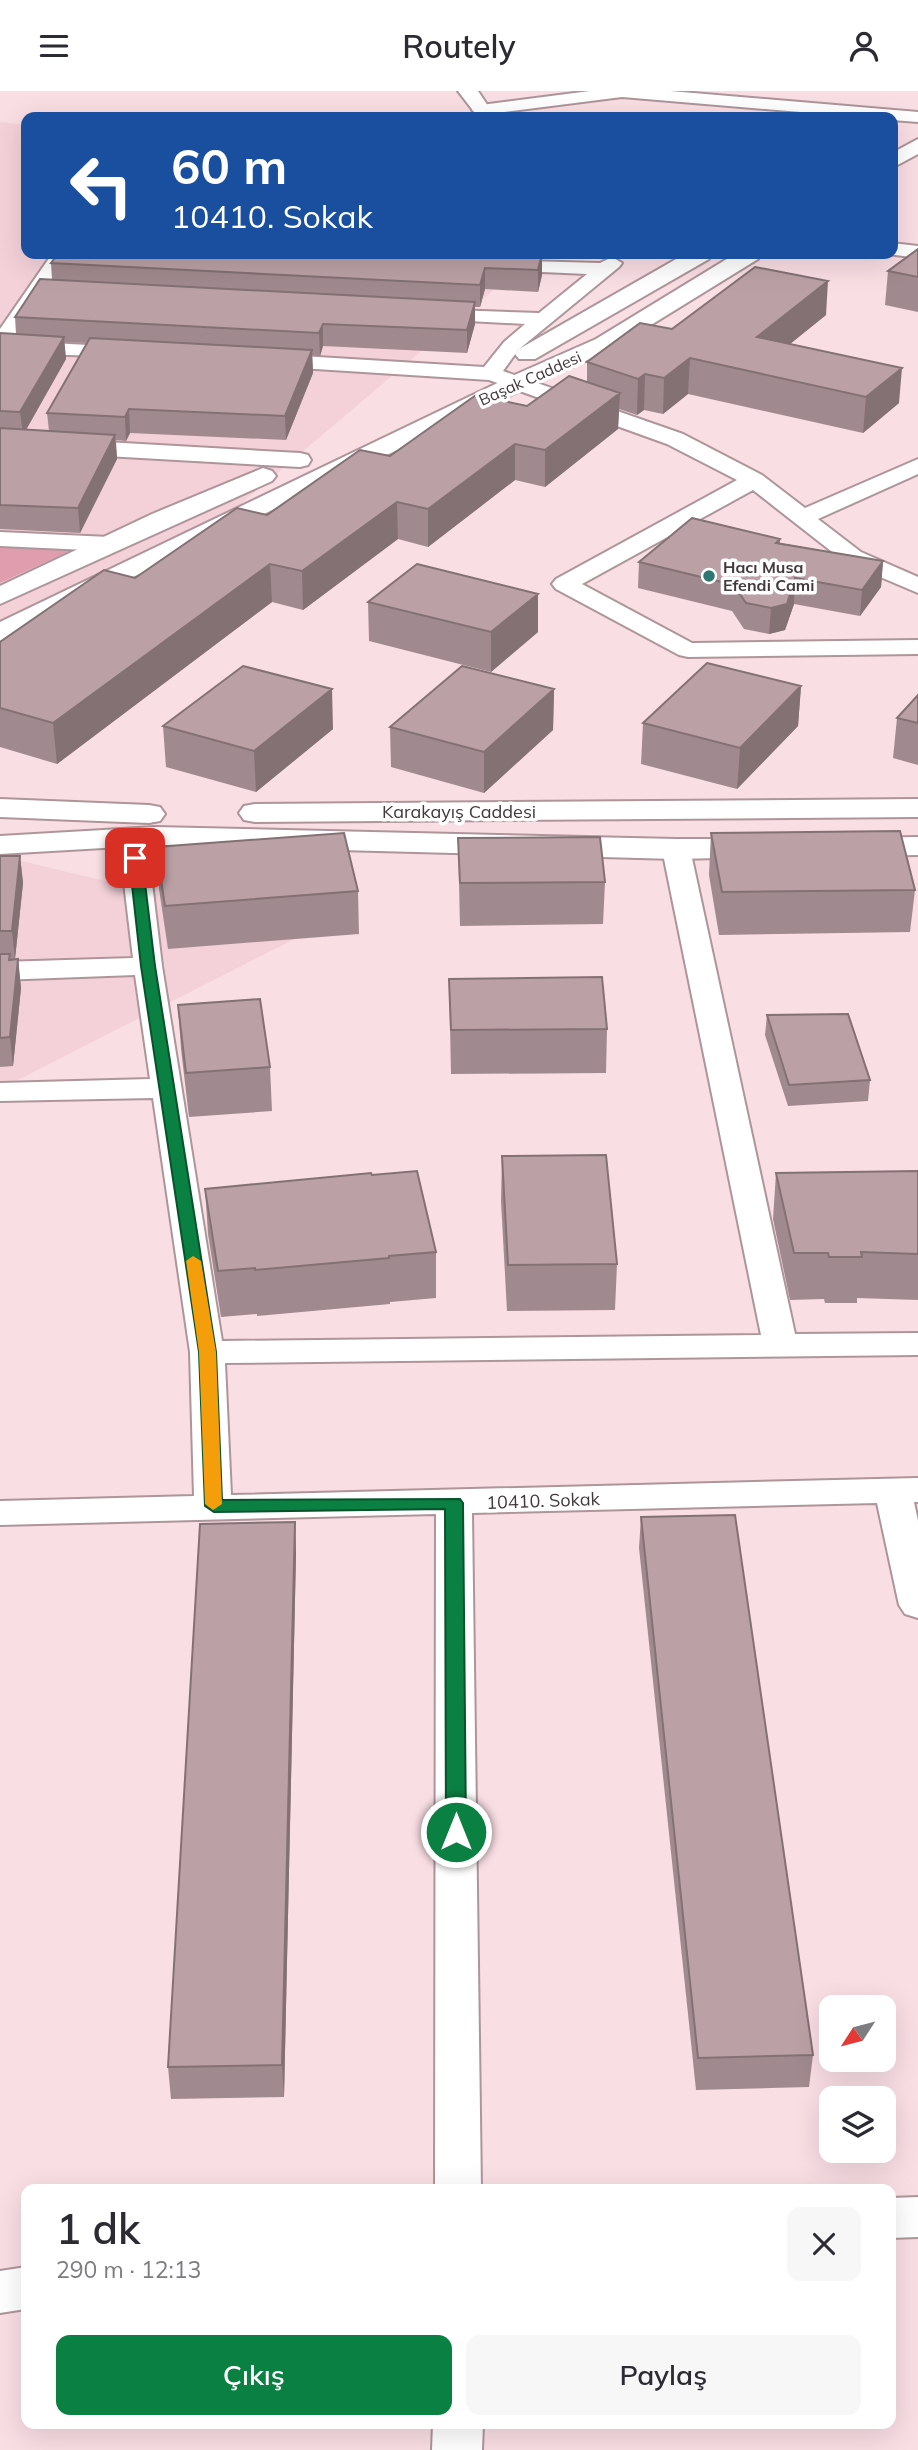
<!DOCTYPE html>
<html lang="tr">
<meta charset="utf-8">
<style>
body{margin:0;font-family:Mulish,sans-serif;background:#f7f7f7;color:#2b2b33;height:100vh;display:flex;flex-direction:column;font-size:26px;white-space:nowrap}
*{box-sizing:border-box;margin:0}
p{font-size:23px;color:#7c7c81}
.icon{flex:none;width:38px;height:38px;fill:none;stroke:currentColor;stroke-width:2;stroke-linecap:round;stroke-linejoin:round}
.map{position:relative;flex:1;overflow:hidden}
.sheet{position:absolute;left:21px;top:2093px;width:875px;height:245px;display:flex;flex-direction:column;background:#fff;border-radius:14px;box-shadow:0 7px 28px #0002}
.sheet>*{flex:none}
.guide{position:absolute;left:21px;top:21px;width:877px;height:147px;border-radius:14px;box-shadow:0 7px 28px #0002;background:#1a4fa0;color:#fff;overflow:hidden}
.needle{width:46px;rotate:234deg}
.tools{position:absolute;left:819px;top:1904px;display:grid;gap:14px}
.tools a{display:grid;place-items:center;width:77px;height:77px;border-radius:14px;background:#fff;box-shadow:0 7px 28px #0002;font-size:35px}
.pin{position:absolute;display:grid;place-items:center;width:60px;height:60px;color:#fff;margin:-30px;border-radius:14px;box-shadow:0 4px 10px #0006}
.me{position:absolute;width:77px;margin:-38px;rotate:0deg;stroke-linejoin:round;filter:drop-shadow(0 0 5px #0008)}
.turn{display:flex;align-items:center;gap:24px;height:147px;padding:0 35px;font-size:32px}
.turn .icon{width:91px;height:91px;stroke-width:2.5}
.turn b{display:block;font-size:49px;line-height:60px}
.round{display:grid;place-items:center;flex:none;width:74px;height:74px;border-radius:14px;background:#f7f7f7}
.summary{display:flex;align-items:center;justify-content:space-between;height:119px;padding:0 35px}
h1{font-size:42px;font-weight:600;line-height:52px}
.action{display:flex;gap:14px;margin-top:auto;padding:14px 35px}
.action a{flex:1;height:80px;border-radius:14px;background:#0b8043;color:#fff;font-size:28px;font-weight:600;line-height:80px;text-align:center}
.action a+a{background:#f7f7f7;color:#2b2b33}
header{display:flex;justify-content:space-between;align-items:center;height:91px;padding:0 35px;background:#fff;font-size:32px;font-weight:600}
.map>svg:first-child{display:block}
.built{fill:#f4d1d9}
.green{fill:#df9dae}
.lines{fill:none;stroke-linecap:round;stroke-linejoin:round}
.minor-casing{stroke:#ae959a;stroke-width:4}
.tertiary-casing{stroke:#ae959a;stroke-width:4}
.secondary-casing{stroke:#ae959a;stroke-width:4}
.minor{fill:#fff;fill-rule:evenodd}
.tertiary{fill:#fff;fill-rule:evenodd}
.secondary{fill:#fff;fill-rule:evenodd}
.wall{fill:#a18a8f;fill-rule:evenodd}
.shaded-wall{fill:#837174}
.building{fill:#bba1a6;stroke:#837174;stroke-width:2}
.route{fill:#0b8043;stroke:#07532c;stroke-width:2}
.slow{fill:#f59e0b}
.poi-dot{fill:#2e7772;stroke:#fff;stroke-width:2.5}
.labels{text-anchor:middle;stroke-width:7;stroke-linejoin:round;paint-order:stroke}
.far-street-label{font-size:16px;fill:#43383b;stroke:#fff}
.far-poi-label{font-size:16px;font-weight:bold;fill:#43383b;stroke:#fff;text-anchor:start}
.street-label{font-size:18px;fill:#43383b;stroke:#fff}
</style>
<header><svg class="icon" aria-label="menu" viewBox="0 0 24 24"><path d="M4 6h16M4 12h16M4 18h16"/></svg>Routely<svg class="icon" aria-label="person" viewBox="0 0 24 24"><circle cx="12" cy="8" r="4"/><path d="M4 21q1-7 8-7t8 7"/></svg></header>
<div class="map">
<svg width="918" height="2359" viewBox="0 0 918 2359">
<rect width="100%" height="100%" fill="#f9dee4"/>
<path class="built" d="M0 31 26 34V163H536L0 617Z
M0 765 312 839 0 998Z"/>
<path class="green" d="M0 455 72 459 0 492Z"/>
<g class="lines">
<g class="minor-casing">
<path id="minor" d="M590 0H670L918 21V31L892 29V26H860L622 6 481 24 472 19 481 14Z
M892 152 918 155V167L888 163H892Z
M52 163H71L12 250 127 256 134 258 137 262 134 266 0 262V238Z
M612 166 622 172 619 176 518 259 503 280 683 343 762 384 805 417 918 368V383L818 428 861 461 918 486V502L845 471 753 399 582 493 692 552 918 549V563L688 566 679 564 556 498 552 493 556 488 737 389 667 353 489 289 268 275 261 273 258 269 261 265 268 263 484 276 504 251 525 233 431 228 424 226 421 222 424 218 539 222 587 183 499 179 492 177 489 173 492 169 600 172Z
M0 345 300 362 308 364 311 369 308 374 300 376 0 359Z
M0 441 109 446 117 448 121 453 117 458 109 460 0 455Z
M676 750 686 752 690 758 795 1243 918 1242V1264L225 1272 231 1404 918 1387V1411H914L918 1430V1527L905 1523 899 1514 877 1412 472 1422 481 2098H435L436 1423 0 1434V1410L194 1405 190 1261 153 1007 0 1010V992L150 988 135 884 0 889V871L133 867 121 767 125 761 135 759 145 761 149 767 162 875 222 1250 761 1244 662 758 666 752Z
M918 2106V2146L891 2147V2107Z
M26 2176V2218L0 2222V2180Z
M433 2333H483L482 2359H432Z"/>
</g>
<g class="tertiary-casing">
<path id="tertiary" d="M458 0H478L488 15 501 26H478Z
M918 48V63L892 77V62Z
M685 163H712L709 168 535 268H519L515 263 519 258Z
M735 163H761L758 168 612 258 528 296 0 550V531L510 286 596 248Z
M263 377 272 380 276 385 272 390 0 513V495L152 423Z"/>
</g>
<g class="secondary-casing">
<path id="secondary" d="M0 708 149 714 160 716 165 723 160 730 149 732 0 726Z
M918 708V726L255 731 244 729 239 722 244 715 255 713Z
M155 736 676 748H764L775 750 780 757 775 764 764 766 676 768 155 754 0 763V745Z
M918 746V764L852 765 841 763 836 756 841 749 852 747Z"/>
</g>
<use href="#minor" class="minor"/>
<use href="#tertiary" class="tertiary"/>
<use href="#secondary" class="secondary"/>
</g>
<path class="wall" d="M918 158V221L885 214 888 180Z
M58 163H547L546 167H542V184L538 201 485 198 480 216H475V233L467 262 323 255 320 265 312 264 313 282 286 349 130 342 126 350 116 349 117 368 80 442 0 438V242L16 243 15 226 52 188 51 172ZM64 251 87 252 47 322 49 340 26 339 66 268Z
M826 224 790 253 899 312 863 342 688 303 663 323 644 319 637 324 619 318 618 338 545 396 515 389 428 456 398 448 303 519 272 511 57 673 0 656V551L390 365 527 315 587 291V271L672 238Z
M780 448V452L883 470 881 496 860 525 794 513 785 539 769 543 744 538 732 520 638 497 639 471Z
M538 503V541L491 581 369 550 368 511Z
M801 595 798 635 737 698 641 673 643 632Z
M554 598 553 639 484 702 391 676 390 636Z
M918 604V674L893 667 897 627Z
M163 635 333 638 256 701 166 676Z
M711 742 915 799 910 841 719 844 709 784Z
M458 747 605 791 603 833 460 835Z
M156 756 358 800 359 843 168 858 159 798Z
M0 765H20L23 792 15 868H10H18L21 897 13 975 0 976Z
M449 888 607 938 606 982 451 983Z
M178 914 270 976 272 1020 189 1026 181 958Z
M767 924 870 989 868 1010 788 1015 765 944Z
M502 1065 617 1173 615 1219 507 1220 501 1110Z
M918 1080V1209L857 1207V1212H825L824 1208 790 1209 773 1128 776 1082Z
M372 1084 436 1161V1207L390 1211V1213L257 1225V1223L221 1226 208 1143 205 1098Z
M641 1426 813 1964 809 1996 696 1999 639 1457Z
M295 1431 296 1463 284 2006 171 2008 168 1976Z"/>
<path class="shaded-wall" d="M542 163V184L538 201V179Z
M485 177V198L480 216V194Z
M828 190 826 224 755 281 757 246Z
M475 211V233L467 262V239Z
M323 233V255L320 265 319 242Z
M64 246 66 268 23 344 20 321Z
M312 259 313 282 286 349 285 325Z
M690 267 688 303 663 323 664 287Z
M902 277 899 312 863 342 866 306Z
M645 283 644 319 637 324 638 288Z
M620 302 618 338 545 396V359Z
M129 318 130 342 126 350 125 326Z
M115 344 117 368 80 442 78 417Z
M515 353V389L428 456V418Z
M397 411 398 448 303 519 302 480Z
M883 470 881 496 860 525 862 499Z
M270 473 272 511 57 673 53 632Z
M795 487 794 513 785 539 769 543 771 517Z
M538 503V541L491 581V541Z
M801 595 798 635 737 698 740 657Z
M332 598 333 638 256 701 254 660Z
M554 598 553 639 484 702V661Z
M20 765 23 792 15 868 12 840Z
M18 868 21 897 13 975 10 946Z
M295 1431 296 1463 284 2006 282 1974Z"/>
<path class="building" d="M918 158V186L888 180Z
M58 163H542L538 179 485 177 480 194 51 172Z
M755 176 828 190 757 246 902 277 866 306 690 267 664 287 645 283 638 288 587 271 640 232 672 238Z
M40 188 475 211 467 239 323 233 319 242 15 226Z
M0 242 64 246 20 321 0 320Z
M90 247 312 259 285 325 129 318 125 326 47 322Z
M569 285 620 302 545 359 515 353 428 418 397 411 302 480 270 473 53 632 0 617V551L104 479 135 487 237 417 267 424 360 359 390 365 476 304 527 315Z
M0 337 115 344 78 417 0 414Z
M692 427 780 448 776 452 883 470 862 499 795 487 787 513 771 517 746 512 734 494 639 471Z
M417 473 538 503 491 541 368 511Z
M707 572 801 595 740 657 643 632Z
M243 575 332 598 254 660 163 635Z
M462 575 554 598 484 661 390 636Z
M918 604V632L897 627Z
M900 740 915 799 722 801 711 742Z
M344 742 358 800 165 815 156 756Z
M600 746 605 791 460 792 458 747Z
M0 765H20L12 840H0Z
M0 863H10L9 869 18 868 10 946 0 947Z
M602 886 607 938 451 939 449 888Z
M260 908 270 976 186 982 178 914Z
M848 923 870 989 789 994 767 924Z
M606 1064 617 1173 508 1174 502 1065Z
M417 1080 436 1161 389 1165V1167L255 1179V1177L218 1180 205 1098 371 1082 372 1084Z
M918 1080V1163L861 1161 862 1166H829L828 1162H794L776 1082Z
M735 1424 813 1964 698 1967 641 1426Z
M295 1431 282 1974 168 1976 200 1433Z"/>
<path class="route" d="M135 763 142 767 155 875 216 1261 222 1409 460 1408 463 1412 466 1741 463 1747 456 1749 449 1747 446 1741 445 1418 214 1421 205 1415 199 1261 141 875 129 767Z"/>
<path class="slow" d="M193 1165 201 1170 216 1261 222 1413 213 1419 205 1413 199 1261 186 1170Z"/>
<circle class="poi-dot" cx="709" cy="485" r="7"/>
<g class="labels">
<g class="far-street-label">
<text transform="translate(530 287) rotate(-24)" y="6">Başak Caddesi</text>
</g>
<g class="far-poi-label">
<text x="723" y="482">Hacı Musa<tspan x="723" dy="18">Efendi Cami</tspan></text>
</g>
<g class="street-label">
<text x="459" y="727">Karakayış Caddesi</text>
<text transform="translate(543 1410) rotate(-2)" y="6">10410. Sokak</text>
</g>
</g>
</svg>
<div class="tools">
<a><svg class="needle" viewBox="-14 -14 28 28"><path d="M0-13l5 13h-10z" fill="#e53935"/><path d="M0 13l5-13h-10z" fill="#7c7c81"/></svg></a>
<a><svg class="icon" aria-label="layers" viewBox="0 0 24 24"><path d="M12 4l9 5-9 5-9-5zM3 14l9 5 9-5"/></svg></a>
</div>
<div class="pin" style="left:135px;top:767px;background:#d93025"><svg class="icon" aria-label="arrive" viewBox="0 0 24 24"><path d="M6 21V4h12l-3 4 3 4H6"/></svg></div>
<svg class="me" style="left:456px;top:1741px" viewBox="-20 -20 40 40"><circle r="17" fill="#0b8043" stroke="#fff" stroke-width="3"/><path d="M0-11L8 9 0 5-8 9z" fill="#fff"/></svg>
<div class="guide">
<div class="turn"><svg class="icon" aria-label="left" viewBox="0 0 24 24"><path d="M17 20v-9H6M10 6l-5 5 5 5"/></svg><div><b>60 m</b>10410. Sokak</div></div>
</div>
<section class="sheet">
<div class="summary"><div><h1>1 dk</h1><p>290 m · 12:13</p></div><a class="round"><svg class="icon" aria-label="close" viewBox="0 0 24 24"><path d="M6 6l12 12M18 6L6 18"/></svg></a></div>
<div class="action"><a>Çıkış</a><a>Paylaş</a></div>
</section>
</div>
